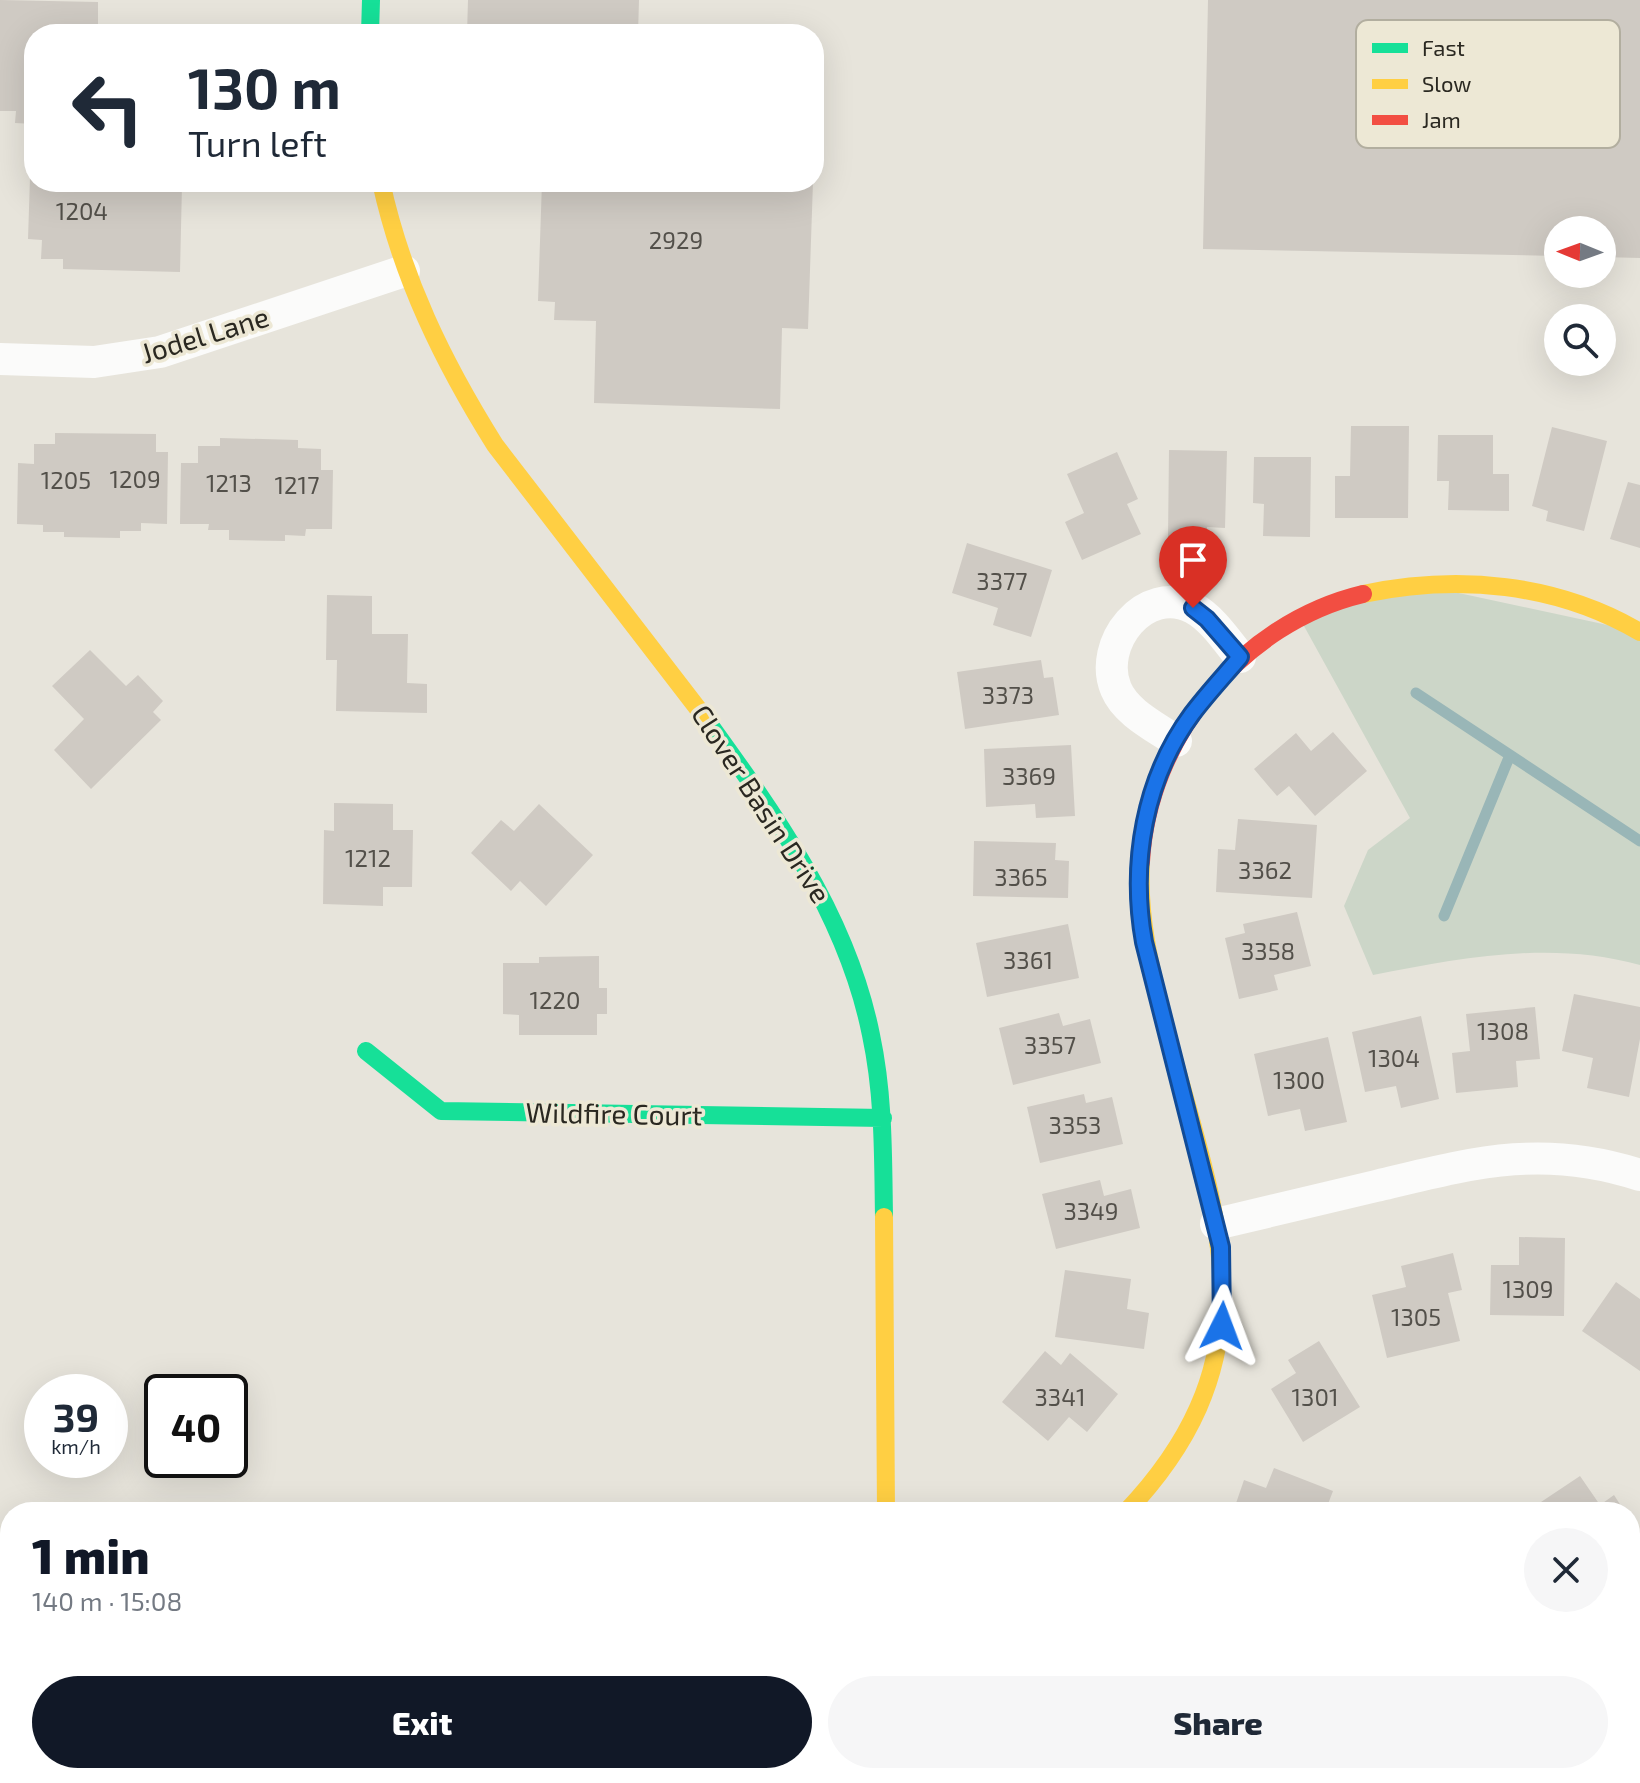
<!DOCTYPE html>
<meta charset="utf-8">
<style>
body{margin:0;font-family:"Exo 2",sans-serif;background:#f6f6f7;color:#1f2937;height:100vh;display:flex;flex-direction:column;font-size:30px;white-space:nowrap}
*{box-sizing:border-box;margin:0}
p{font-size:26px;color:#747a83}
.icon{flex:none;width:44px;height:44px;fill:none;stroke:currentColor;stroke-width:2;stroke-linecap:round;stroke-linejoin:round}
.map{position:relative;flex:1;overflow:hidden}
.sheet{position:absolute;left:0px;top:1502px;width:1640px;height:282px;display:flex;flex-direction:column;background:#fff;border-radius:32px 32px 0 0;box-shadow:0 8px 32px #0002}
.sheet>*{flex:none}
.hud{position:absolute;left:24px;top:24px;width:800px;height:168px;border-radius:32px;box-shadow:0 8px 32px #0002;background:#fff;color:#1f2937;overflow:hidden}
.needle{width:52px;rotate:271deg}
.tools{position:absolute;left:1544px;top:216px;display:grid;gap:16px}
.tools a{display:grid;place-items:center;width:72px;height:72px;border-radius:50%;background:#fff;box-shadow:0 8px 32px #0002;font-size:40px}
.speed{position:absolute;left:24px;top:1374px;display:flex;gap:16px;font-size:40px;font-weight:700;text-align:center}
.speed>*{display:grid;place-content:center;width:104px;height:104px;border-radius:50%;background:#fff;box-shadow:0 8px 32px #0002;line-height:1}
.speed small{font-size:20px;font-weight:400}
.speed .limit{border:4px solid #111;border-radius:12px;background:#fff;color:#111}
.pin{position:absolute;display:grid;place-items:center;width:68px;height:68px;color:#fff;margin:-82px -34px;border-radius:50% 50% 50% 0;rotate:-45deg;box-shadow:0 0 8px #0007}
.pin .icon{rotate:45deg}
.me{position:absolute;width:88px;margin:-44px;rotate:3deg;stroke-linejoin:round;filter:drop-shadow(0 0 6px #0008)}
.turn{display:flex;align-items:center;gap:28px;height:168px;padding:0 32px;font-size:36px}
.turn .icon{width:104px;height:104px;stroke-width:2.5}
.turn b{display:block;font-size:56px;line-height:68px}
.round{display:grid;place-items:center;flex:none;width:84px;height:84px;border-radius:42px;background:#f6f6f7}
.overview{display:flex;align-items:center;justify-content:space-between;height:136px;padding:0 32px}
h1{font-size:48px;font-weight:800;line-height:60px;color:#111827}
.button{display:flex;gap:16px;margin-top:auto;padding:16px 32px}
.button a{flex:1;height:92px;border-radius:48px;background:#111827;color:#fff;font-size:32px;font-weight:800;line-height:92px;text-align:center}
.button a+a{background:#f6f6f7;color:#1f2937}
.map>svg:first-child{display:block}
.green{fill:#ccd6c8}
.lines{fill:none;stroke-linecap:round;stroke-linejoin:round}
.stream{stroke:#99b6b7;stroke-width:11}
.building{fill:#cfcac3}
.street{stroke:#fbfbfa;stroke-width:32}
.fast{stroke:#16e098;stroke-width:18}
.slow{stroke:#ffcf43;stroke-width:18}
.jam{stroke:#f24e42;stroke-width:18}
.route-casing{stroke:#114b97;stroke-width:20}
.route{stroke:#1a73e8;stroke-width:14}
.labels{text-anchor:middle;stroke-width:7;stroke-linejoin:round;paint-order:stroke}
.number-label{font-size:24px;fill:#53504a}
.street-label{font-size:28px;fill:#2a2821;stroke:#ede8d5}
.key{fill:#ede8d5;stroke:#b2ae9f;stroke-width:2}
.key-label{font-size:22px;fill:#2a2821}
</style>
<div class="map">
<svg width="1640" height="1783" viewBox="0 0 1640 1783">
<rect width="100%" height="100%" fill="#e7e4db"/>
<path class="green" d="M1426 586 1640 632V965C1551 940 1461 958 1373 975L1344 906 1368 850 1410 818 1299 617Z"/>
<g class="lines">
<path class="stream" d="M1416 693 1640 841
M1444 916 1510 755"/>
</g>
<path class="building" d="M0 0 98 2V24L104 25V34H34V124L15 123 16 111H0Z
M468 0H639L638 34H467Z
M1208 0H1640V258L1602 257V230H1558V256L1203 249Z
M30 178H34V182H160V185H182L180 272 63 269V259H41L42 240 28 239Z
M542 182H813L808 329 782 328 780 409 594 403 596 321 554 320 555 302 538 301Z
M1351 426H1409L1408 518H1335V476H1350Z
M1552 427 1607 441 1584 531 1546 521 1548 511 1532 506Z
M55 433 156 434V452H168L167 524 141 523V531H120V538L64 537V532H43V525L17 524 18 463 34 464V444H55Z
M1438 435H1493V474H1509V511L1448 510 1449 481H1437Z
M220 438 298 440V448L321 449V470H333L332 529H306L305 536 285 535V541L229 540V530H208L209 524H180L181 463H198V446H220Z
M1169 450 1227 451 1225 528 1207 527V539L1168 538Z
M1117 452 1138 499 1127 504 1141 534 1082 560 1065 522 1084 513 1067 474Z
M1254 457H1311L1310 537 1263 536 1264 504 1253 503Z
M1628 482 1640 485V548L1610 539Z
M967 543 1052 570 1031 637 993 625 998 608 952 593Z
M327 595 372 596V634H408L407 683 427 684V713L336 711 337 660H326Z
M90 650 126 686 138 675 163 701 153 712 161 720 91 789 54 750 84 719 52 686Z
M1041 660 1044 678 1053 677 1059 715 965 729 957 672Z
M1333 732 1367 771 1315 816 1289 786 1277 796 1254 769 1296 733 1311 751Z
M1071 745 1075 816 1036 818 1035 804 986 807 984 749Z
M334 803 393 804V830H413L412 887H383V906L323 904 324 830 334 831Z
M539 804 593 855 546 906 520 881 511 891 471 853 501 820 514 831Z
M1238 819 1317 825 1312 898 1216 892 1218 849 1235 850Z
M974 841 1056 843 1055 860 1069 861 1068 898 973 896Z
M1297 912 1311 966 1274 975 1278 990 1239 999 1225 938 1245 933 1243 924Z
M1068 924 1079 978 987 997 976 943Z
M599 956V988H607V1014H597V1035H519V1015L503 1014V963H539V957Z
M1574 994 1640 1007V1039L1629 1097 1587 1088 1593 1058 1562 1051Z
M1535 1007 1540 1059 1516 1061 1518 1087 1456 1093 1452 1053 1470 1051 1466 1014Z
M1059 1013 1063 1026 1090 1019 1101 1063 1013 1085 999 1028Z
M1421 1016 1439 1099 1401 1108 1396 1086 1365 1092 1352 1032Z
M1328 1037 1347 1122 1305 1131 1300 1109 1268 1116 1254 1054Z
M1084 1094 1086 1103 1112 1097 1123 1144 1040 1163 1027 1107Z
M1100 1180 1104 1196 1131 1189 1140 1228 1056 1249 1042 1194Z
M1519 1237 1565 1238 1564 1316 1490 1315 1491 1265H1519Z
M1453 1253 1462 1290 1448 1293 1460 1341 1387 1358 1372 1295 1406 1287 1401 1266Z
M1065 1270 1131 1279 1127 1309 1149 1313 1144 1349 1055 1337Z
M1616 1282 1640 1299V1371L1582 1331Z
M1319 1341 1360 1407 1303 1442 1271 1389 1296 1373 1288 1360Z
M1045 1351 1061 1365 1070 1353 1118 1394 1087 1432 1069 1417 1048 1441 1002 1402Z
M1274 1468 1333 1491 1325 1512H1233L1244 1480 1266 1488Z
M1580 1476 1600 1505 1614 1495 1625 1512H1526Z
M1630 1519 1640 1534V1541L1630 1547Z
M1630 1761 1640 1769V1783H1585L1581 1780 1586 1774H1630Z
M1092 1774H1151L1153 1783H1061Z
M1303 1774H1352V1775L1346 1777 1348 1783H1306Z"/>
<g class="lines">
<path class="street" d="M0 359 94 362 160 352 404 271
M1176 741C1156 727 1126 713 1116 689 1097 644 1145 583 1193 608 1212 618 1227 641 1240 657
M1216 1224C1269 1211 1323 1199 1376 1186 1472 1163 1542 1143 1640 1175
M1237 1774 1239 1783"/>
<path class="fast" d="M370 34 371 0
M702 714C773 812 847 914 871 1035 884 1096 883 1156 884 1217
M366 1051 441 1111 883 1118"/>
<path class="slow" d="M381 182C402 278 443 362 495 445L702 714
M1363 594C1458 574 1556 583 1640 632
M884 1217 886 1512
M1126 1512C1282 1348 1212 1208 1163 1018 1150 965 1138 917 1141 862
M885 1774V1783"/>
<path class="jam" d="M1141 862C1148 737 1242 623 1363 594"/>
</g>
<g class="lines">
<g class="route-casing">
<path id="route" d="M1193 608 1207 619 1240 657C1224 676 1207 694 1192 714 1144 779 1130 863 1144 942L1221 1247 1222 1326"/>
</g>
<use href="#route" class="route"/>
</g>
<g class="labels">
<g class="number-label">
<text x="82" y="220">1204</text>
<text x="676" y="249">2929</text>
<text x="135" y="488">1209</text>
<text x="66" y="489">1205</text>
<text x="229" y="492">1213</text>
<text x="297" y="494">1217</text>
<text x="1002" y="590">3377</text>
<text x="1008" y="704">3373</text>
<text x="1029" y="785">3369</text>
<text x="368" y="867">1212</text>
<text x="1265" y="879">3362</text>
<text x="1021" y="886">3365</text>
<text x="1268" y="960">3358</text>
<text x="1028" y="969">3361</text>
<text x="555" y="1009">1220</text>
<text x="1503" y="1040">1308</text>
<text x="1050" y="1054">3357</text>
<text x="1394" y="1067">1304</text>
<text x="1299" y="1089">1300</text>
<text x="1075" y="1134">3353</text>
<text x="1091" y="1220">3349</text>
<text x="1528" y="1298">1309</text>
<text x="1416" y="1326">1305</text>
<text x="1060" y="1406">3341</text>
<text x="1315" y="1406">1301</text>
</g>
<g class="street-label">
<text transform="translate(205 335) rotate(-17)" y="10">Jodel Lane</text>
<text transform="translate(761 804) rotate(57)" y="10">Clover Basin Drive</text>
<text transform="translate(614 1114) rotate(1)" y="10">Wildfire Court</text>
</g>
</g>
<rect x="1356" y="20" width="264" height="128" rx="12" class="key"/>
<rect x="1372" y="43" width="36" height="10" fill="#16e098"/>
<rect x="1372" y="79" width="36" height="10" fill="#ffcf43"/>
<rect x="1372" y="115" width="36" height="10" fill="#f24e42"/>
<g class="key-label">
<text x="1422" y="56">Fast</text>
<text x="1422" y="92">Slow</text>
<text x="1422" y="128">Jam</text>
</g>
</svg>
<div class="tools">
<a><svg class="needle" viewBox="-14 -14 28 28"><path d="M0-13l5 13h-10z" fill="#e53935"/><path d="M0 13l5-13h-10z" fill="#747a83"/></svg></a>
<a><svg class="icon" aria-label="search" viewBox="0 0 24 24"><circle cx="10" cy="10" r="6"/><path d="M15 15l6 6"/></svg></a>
</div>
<div class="speed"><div>39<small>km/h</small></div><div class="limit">40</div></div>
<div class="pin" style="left:1193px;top:608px;background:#d93025"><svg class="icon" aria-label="arrive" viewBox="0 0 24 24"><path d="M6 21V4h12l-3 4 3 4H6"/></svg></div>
<svg class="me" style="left:1222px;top:1326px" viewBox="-20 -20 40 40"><path d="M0-17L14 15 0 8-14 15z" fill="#1a73e8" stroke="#fff" stroke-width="4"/></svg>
<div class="hud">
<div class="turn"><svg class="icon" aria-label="left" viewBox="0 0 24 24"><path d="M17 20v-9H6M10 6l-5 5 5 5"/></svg><div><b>130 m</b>Turn left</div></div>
</div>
<section class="sheet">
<div class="overview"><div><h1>1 min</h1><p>140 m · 15:08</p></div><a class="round"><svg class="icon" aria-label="close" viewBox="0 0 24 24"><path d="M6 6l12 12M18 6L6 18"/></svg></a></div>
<div class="button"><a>Exit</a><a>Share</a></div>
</section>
</div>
